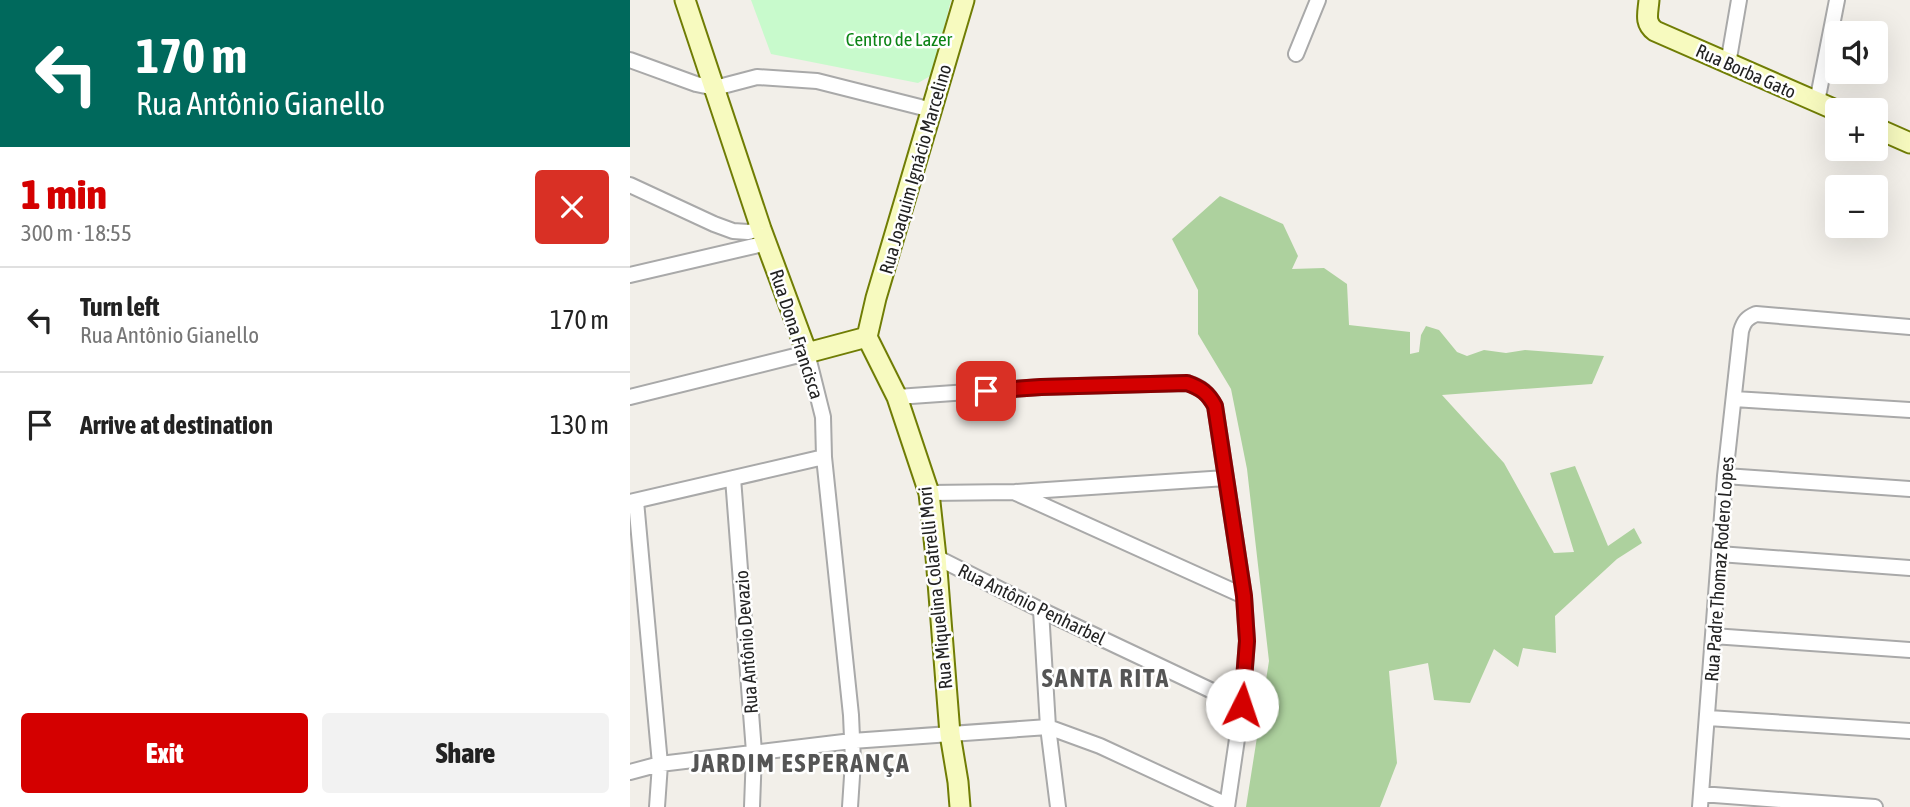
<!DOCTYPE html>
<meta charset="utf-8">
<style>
body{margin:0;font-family:"Asap Condensed",sans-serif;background:#f2f2f2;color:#222;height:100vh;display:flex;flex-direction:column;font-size:26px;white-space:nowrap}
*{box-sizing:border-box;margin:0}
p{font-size:23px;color:#767676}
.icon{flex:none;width:38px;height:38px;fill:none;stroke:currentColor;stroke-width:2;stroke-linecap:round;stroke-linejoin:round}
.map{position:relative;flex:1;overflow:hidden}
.side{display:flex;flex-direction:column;background:#fff;width:630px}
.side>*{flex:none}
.hud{background:#00695c;color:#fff;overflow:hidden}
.tools{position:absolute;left:1195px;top:21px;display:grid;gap:14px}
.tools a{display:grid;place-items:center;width:63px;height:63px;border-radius:7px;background:#fff;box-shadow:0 7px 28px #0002;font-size:35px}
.pin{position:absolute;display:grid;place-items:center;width:60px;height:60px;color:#fff;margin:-30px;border-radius:14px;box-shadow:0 4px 10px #0006}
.me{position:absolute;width:77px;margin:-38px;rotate:4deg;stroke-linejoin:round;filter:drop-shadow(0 0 5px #0008)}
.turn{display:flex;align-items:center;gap:24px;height:147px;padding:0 21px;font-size:32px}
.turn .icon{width:91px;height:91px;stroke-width:2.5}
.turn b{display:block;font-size:49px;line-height:60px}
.round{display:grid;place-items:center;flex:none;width:74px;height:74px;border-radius:7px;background:#f2f2f2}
.head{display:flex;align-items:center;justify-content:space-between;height:119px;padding:0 21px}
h1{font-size:42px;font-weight:800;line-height:52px;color:#d40000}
.button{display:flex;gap:14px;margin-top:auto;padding:14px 21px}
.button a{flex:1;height:80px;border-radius:7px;background:#d40000;color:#fff;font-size:28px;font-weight:800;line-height:80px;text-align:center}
.button a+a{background:#f2f2f2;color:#222}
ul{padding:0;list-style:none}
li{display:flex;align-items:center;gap:21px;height:105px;padding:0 21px;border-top:2px solid #e0e0e0}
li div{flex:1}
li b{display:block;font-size:26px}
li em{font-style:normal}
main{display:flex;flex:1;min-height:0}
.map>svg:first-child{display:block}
.forest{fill:#add19e}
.park{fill:#c8facc}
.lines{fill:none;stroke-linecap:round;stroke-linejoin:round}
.street-casing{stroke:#a9a9a9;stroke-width:18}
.secondary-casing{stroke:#707d05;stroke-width:23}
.street{stroke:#fff;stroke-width:14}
.secondary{stroke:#f7fabf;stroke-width:19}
.route-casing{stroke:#8a0000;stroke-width:18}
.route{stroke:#d40000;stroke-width:12}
.labels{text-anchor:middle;stroke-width:5;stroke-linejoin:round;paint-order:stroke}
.park-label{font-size:19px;fill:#0c8416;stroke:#fff}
.street-label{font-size:19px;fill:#222;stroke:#fff}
.district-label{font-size:26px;font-weight:bold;letter-spacing:2px;fill:#555;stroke:#fff}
</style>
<main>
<section class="side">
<div class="hud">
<div class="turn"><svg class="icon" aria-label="left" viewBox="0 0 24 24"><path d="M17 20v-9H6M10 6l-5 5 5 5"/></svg><div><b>170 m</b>Rua Antônio Gianello</div></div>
</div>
<div class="head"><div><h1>1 min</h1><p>300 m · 18:55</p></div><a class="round" style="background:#d93025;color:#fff"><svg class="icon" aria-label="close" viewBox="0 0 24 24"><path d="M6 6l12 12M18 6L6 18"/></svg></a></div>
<ul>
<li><svg class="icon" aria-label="left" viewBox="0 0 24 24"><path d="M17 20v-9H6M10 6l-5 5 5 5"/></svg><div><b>Turn left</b><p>Rua Antônio Gianello</p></div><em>170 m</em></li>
<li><svg class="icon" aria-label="arrive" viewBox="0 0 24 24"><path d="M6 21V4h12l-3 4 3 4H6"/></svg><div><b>Arrive at destination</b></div><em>130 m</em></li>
</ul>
<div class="button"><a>Exit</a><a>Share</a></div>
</section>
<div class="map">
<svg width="1280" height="807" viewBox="0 0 1280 807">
<rect width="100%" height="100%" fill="#f2efe9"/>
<path class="forest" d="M590 196 653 224 668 256 662 269 694 268 717 284 719 325 780 332V354L789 352 791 335 796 326 809 330 827 352 837 356 854 350 876 353 895 350 974 356 962 384 812 395 874 463 924 553 944 552 920 473 945 466 978 546 1004 528 1012 543 987 559 925 616 926 653 893 648 888 667 864 649 840 703 804 700 798 663 759 671 767 763 750 807H616L639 661 617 469 601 389 568 334V290L542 239Z"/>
<path class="park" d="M121 0H321L302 75 288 83 141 54Z"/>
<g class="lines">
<g class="street-casing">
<path id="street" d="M666 54 688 0
M0 60 66 84 85 88 127 77 187 81 302 110
M1098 64 1109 0
M1187 102 1207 0
M0 185 84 224 103 231 118 232 131 229
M0 275 137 243
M0 397 177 353 193 417 194 457 221 715 223 761 220 807
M267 397 411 387 557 383C571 387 578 393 585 406L614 596 617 641 612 705 597 807
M1104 399 1280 410
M1095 476 1280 489
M103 478 124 752 122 807
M299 493 385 492 596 478
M386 493 614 596
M6 501 30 764 27 807
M0 502 194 457
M1089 554 1280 568
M306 557 411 610 612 705
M411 610 418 727 428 807
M1083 636 1280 650
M1078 718 1280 731
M0 772 30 764 222 741 418 727 470 746 597 805
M1071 794 1245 807
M1070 807 1095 476 1111 331C1114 321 1117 318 1126 314L1280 327"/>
</g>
<g class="secondary-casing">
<path id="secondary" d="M55 0 131 229 177 353 237 337
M1019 0C1018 13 1014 23 1025 31L1208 111
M1246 128 1280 143
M237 337 267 397 299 493 306 557 320 734 328 782 330 807
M237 337 246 298 334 0"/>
</g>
<use href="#street" class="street"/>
<use href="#secondary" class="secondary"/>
</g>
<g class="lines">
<g class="route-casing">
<path id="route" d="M356 391 411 387 557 383C571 388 578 393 585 406L614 596 617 641 612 705"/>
</g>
<use href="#route" class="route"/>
</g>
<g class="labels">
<g class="park-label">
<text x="269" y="46">Centro de Lazer</text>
</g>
<g class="street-label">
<text transform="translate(1116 71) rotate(24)" y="7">Rua Borba Gato</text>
<text transform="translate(285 169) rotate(-74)" y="7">Rua Joaquim Ignácio Marcelino</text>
<text transform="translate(167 334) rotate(72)" y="7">Rua Dona Francisca</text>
<text transform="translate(1089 569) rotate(-86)" y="7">Rua Padre Thomaz Rodero Lopes</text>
<text transform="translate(305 588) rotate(-96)" y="7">Rua Miquelina Colatrelli Mori</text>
<text transform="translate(402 604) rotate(26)" y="7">Rua Antônio Penharbel</text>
<text transform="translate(116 642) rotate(-94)" y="7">Rua Antônio Devazio</text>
</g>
<g class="district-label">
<text x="476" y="687">SANTA RITA</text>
<text x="171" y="772">JARDIM ESPERANÇA</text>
</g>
</g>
</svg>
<div class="tools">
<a><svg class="icon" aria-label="sound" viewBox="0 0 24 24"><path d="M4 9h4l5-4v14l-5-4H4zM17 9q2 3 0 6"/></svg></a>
<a>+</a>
<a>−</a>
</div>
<div class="pin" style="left:356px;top:391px;background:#d93025"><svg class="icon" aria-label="arrive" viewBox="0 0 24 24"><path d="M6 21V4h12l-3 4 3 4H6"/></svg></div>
<svg class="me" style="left:612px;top:705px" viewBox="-20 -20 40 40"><circle r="19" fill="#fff"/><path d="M0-13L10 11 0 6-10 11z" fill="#d40000"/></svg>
</div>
</main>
